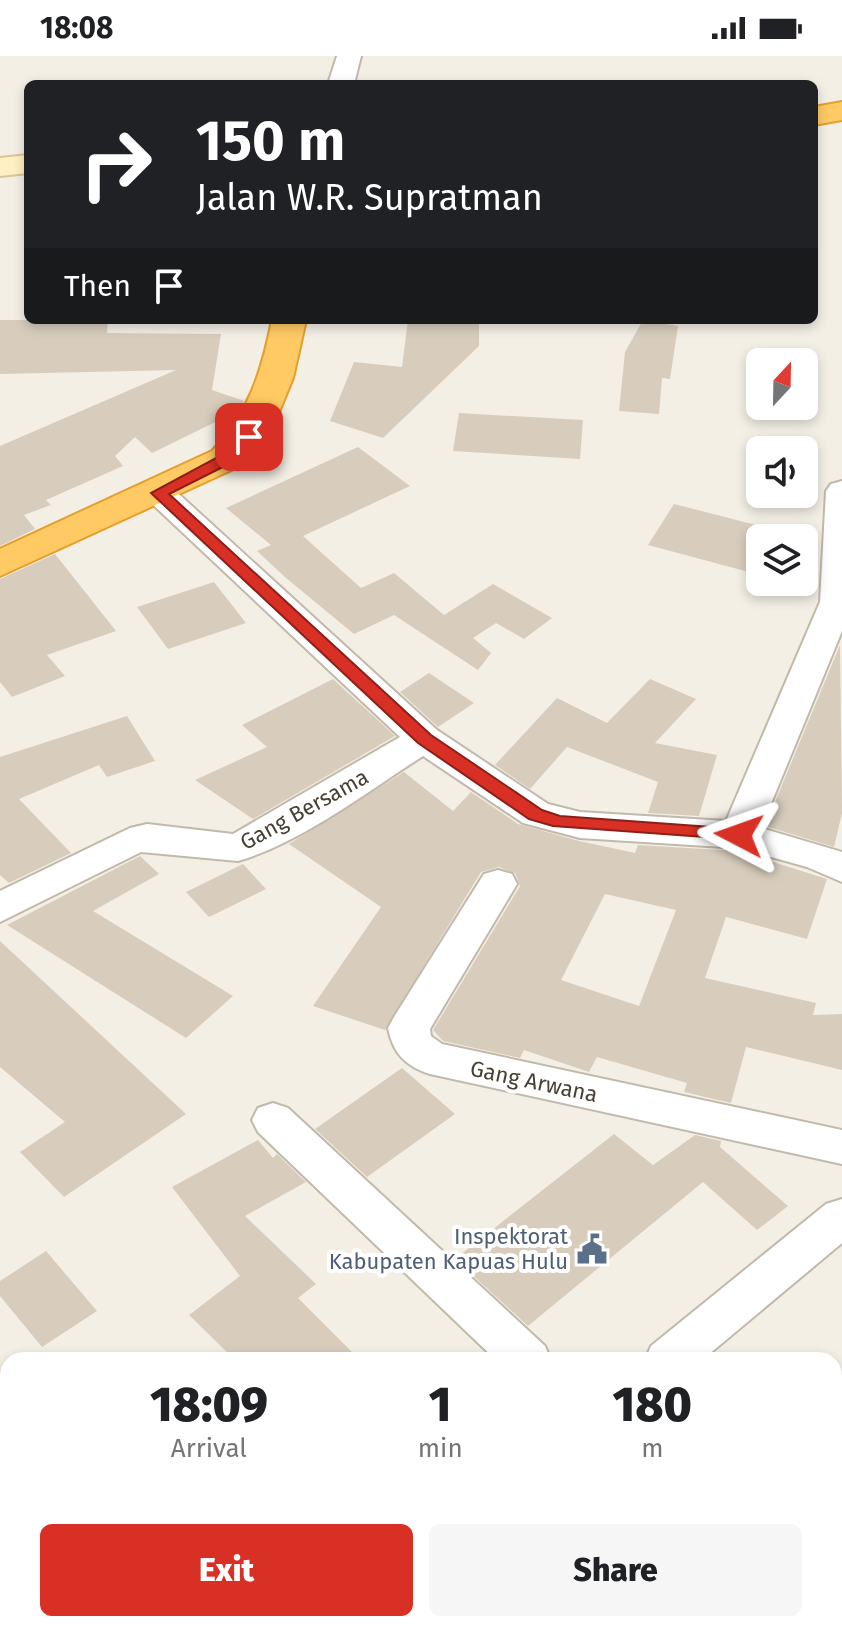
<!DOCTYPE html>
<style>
body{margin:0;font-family:"Fira Sans",sans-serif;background:#f6f6f6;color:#202124;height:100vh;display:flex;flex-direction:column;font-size:30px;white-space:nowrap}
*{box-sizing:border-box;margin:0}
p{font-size:26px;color:#757577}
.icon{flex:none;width:44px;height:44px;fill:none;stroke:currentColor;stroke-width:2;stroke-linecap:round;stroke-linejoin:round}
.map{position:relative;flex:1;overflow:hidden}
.panel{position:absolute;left:0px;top:1296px;width:842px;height:280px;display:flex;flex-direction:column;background:#fff;border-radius:24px 24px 0 0;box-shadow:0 4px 12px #0003}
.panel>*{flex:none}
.hud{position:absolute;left:24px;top:24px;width:794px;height:244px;border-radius:12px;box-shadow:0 4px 12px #0003;background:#202124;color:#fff;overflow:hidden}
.needle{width:52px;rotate:22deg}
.controls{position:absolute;left:746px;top:292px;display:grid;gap:16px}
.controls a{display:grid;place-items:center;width:72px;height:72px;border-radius:12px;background:#fff;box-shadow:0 4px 12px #0003;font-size:40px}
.pin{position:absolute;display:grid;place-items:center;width:68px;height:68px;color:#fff;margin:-34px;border-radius:16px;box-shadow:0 4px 12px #0006}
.me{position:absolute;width:88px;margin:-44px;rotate:274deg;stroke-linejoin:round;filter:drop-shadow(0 0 6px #0008)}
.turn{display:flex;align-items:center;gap:28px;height:168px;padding:0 40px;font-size:36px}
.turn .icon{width:104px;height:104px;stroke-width:2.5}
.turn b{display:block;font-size:56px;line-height:68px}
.then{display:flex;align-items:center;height:76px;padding:0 40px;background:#0003;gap:16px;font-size:30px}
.eta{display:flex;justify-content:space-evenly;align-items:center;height:136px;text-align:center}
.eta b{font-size:48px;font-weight:800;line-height:56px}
.primary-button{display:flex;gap:16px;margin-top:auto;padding:16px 40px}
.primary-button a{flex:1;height:92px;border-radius:12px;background:#d93025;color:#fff;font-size:32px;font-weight:800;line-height:92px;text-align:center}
.primary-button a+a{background:#f6f6f6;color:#202124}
.status{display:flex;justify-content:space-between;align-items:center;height:56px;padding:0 40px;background:#fff;direction:ltr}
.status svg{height:22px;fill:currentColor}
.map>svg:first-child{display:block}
.building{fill:#d8cdbd;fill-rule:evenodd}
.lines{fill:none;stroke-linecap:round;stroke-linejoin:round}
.street-casing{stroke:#c2b9aa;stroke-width:4}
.secondary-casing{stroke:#d9c594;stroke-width:4}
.highway-casing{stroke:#e49f2e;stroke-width:4}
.street{fill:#fff;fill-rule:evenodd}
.secondary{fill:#fff0c3;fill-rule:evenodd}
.highway{fill:#ffca64;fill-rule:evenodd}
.route{fill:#d93025;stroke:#8d1f18;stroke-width:2}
.labels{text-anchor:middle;stroke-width:8;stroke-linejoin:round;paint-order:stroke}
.street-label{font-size:22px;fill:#463f34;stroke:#fff}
.service-label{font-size:22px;fill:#4e5e75;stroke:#fff;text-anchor:end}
</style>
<div class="status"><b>18:08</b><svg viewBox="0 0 49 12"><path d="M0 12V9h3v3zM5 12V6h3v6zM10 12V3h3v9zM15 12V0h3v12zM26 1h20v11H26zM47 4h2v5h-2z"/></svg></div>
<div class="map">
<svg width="842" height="1576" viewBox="0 0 842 1576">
<rect width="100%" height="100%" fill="#f3efe5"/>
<path class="building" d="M0 264H108L107 277 221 278 212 334 244 345 238 355 152 397 135 381 115 400 123 410 46 444 51 449 24 459 35 473 0 490V390L176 314 0 318Z
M408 264H479V290L383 382 330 365 354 306 402 311Z
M643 264 678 270 670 323 662 322 659 358 619 355 625 296Z
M459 357 583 364 580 403 453 395Z
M358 391 410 430 303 480 361 532 394 517 444 559 493 528 552 562 524 583 496 567 473 582 491 597 478 614 394 559 354 578 286 522 257 495 271 489 226 452Z
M674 448 760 470V519L648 489Z
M55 498 116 575 47 599 65 620 12 641 0 626V523Z
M214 526 246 567 168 593 137 551Z
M840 589 842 757 834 791 765 770Z
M429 617 474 647 438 671 400 636Z
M333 623 395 680 253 763 195 724 267 691 242 669Z
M650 623 696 643 655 687 717 699 699 760 648 757 658 726 567 691 530 733 495 709 557 642 607 667Z
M127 660 155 705 107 721 99 709 19 743 71 797 9 827 0 819V701Z
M404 716 453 755 471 736 518 768 579 785 635 797 638 789 738 795 827 823 807 883 726 861 705 922 816 947 813 959 842 958V1014L746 991 731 1047 684 1036 687 1027 597 1001 589 1016 524 994 520 1002 443 985 433 974 520 830 515 817 499 811 481 816 385 974 313 950 381 851 289 788ZM605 838 676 854 639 950 561 924Z
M140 800 159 818 93 855 233 940 186 982 7 869Z
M243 808 266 833 209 861 186 836Z
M0 885 186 1058 64 1141 20 1096 65 1066 0 1011Z
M402 1012 455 1058 367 1121 315 1073Z
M614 1078 653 1109 695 1079 721 1085 720 1091 788 1150 757 1174 703 1126 528 1270 455 1203Z
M258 1084 273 1102 277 1098 306 1126 245 1160 316 1228 298 1242 360 1304H235L189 1259 240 1220 172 1131Z
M46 1195 97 1255 42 1291 0 1240V1225Z"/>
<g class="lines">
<g class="street-casing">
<path id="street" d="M337 0H361L354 28H328Z
M842 425V575L761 772 842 796V826L807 811 739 792 580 782 523 767 423 700C368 735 301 787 238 805L141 796 0 866V835L130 772 147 768 233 778 400 681 148 444 143 437 148 430 159 427 170 430 437 674 548 748 580 756 726 765 820 546 826 435 831 428Z
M498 814 512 818 517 828 430 973 431 980 442 988 842 1074V1108L430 1018C405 1010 393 997 388 972L394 961 484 818Z
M273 1047 288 1052 545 1290 551 1304H496L258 1076 252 1064 258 1052Z
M842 1143V1187L702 1304H645L651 1290 826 1148Z
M343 1568H400L396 1576H339Z"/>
</g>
<g class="secondary-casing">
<path id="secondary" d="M28 99V117L0 120V102Z"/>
</g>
<g class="highway-casing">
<path id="highway" d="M842 46V64L814 69V51Z
M272 264H306L293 322 279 356 238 411 0 520V493L212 395C249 357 262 315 272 264Z"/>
</g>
<use href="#street" class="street"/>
<use href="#secondary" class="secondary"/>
<use href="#highway" class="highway"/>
</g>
<path class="route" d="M249 376 256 381 231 407 169 438 431 679 542 754 560 760 739 773 748 779 746 784 553 770 529 763 418 687 151 437 220 400Z"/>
<defs>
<g id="civic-bare" transform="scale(2.4)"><path d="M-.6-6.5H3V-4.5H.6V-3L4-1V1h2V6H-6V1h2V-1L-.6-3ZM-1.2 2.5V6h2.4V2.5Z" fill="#5c6f8a" stroke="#fff" stroke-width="2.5" paint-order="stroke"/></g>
</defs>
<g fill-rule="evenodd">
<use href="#civic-bare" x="592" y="1193"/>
</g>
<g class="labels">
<g class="street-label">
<text transform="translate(304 753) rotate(-29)" y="8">Gang Bersama</text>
<text transform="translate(534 1025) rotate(12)" y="8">Gang Arwana</text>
</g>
<g class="service-label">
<text x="568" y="1188">Inspektorat<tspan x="568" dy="25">Kabupaten Kapuas Hulu</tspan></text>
</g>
</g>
</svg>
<div class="controls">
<a><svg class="needle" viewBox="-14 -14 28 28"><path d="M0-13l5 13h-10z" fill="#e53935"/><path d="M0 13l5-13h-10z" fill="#757577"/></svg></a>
<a><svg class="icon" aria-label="sound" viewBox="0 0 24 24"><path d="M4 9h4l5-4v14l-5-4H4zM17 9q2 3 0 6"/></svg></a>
<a><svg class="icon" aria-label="layers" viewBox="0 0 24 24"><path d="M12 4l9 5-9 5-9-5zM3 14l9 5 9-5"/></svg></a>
</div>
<div class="pin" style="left:249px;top:381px;background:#d93025"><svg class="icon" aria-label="arrive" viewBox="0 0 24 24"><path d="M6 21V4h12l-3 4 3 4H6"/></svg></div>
<svg class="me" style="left:739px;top:779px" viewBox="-20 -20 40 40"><path d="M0-17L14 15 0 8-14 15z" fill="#d93025" stroke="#fff" stroke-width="4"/></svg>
<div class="hud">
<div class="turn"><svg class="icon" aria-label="right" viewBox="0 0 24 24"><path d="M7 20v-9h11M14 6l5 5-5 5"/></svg><div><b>150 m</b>Jalan W.R. Supratman</div></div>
<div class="then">Then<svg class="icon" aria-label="arrive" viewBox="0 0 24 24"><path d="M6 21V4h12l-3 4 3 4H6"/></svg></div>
</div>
<section class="panel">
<div class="eta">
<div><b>18:09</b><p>Arrival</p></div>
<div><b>1</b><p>min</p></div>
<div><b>180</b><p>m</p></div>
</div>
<div class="primary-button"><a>Exit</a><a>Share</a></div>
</section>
</div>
